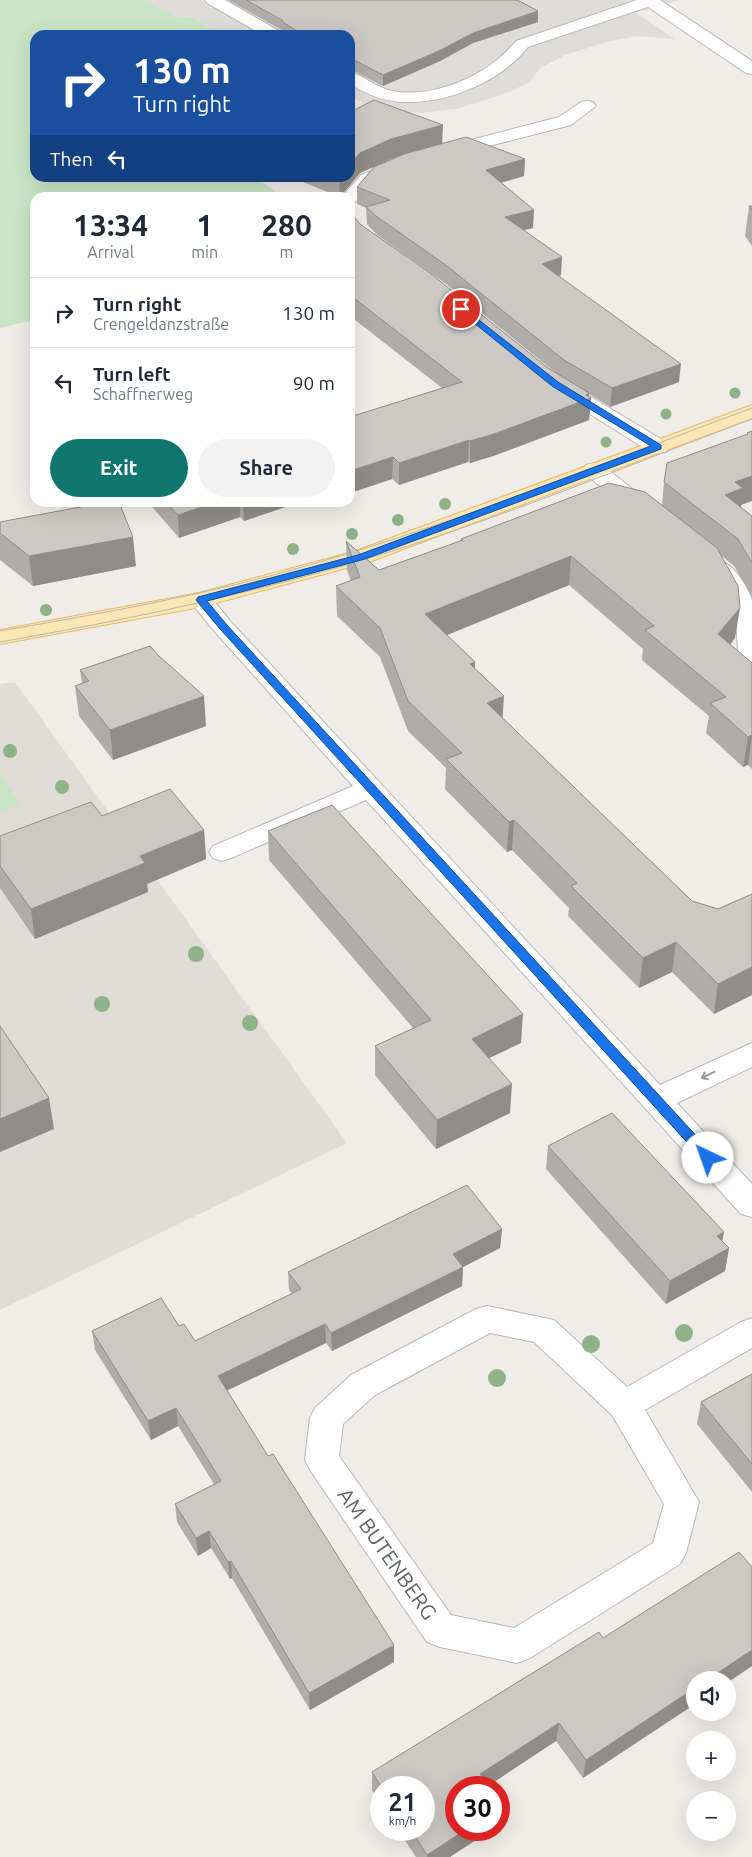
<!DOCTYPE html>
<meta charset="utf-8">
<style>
body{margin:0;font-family:Ubuntu,sans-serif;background:#f2f2f3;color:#1f2937;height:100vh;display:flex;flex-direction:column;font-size:19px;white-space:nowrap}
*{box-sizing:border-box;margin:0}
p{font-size:16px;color:#747a83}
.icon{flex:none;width:28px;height:28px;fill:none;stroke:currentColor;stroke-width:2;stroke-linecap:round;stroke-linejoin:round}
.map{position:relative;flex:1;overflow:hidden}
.drawer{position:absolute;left:30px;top:192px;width:325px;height:315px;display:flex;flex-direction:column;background:#fff;border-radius:15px;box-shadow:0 5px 20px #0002}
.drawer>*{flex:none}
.hud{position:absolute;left:30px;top:30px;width:325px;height:152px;border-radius:15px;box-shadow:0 5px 20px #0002;background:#1a4fa0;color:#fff;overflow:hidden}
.buttons{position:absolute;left:686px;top:1671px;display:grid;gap:10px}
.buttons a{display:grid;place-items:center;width:50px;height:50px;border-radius:50%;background:#fff;box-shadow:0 5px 20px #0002;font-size:25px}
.speed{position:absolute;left:370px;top:1776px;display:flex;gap:10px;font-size:25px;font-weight:700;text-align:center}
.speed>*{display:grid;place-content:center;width:65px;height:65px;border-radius:50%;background:#fff;box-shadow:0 5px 20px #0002;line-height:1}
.speed small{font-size:12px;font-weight:400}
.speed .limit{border:8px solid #d22;background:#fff;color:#111}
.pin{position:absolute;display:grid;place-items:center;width:42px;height:42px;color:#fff;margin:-21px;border:2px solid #fff;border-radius:50%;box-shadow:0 1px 5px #0007}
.me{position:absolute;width:55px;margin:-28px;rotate:318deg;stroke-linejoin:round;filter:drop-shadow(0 0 4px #0008)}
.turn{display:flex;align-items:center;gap:18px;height:105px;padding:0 20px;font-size:22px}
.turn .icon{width:65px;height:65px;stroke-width:2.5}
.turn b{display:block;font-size:35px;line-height:42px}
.then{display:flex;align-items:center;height:48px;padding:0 20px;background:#0003;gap:10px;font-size:19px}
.eta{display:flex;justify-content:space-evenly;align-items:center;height:85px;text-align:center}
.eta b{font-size:30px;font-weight:600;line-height:35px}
.cta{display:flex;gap:10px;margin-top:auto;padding:10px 20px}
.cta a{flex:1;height:58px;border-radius:30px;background:#0f766e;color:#fff;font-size:20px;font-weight:600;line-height:58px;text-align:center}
.cta a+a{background:#f2f2f3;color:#1f2937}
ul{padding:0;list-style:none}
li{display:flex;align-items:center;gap:15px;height:70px;padding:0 20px;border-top:1px solid #e0e1e3}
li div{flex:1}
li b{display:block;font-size:19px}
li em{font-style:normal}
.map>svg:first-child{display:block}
.industrial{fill:#dfddda}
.education{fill:#e0dcd6}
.green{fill:#c9e5c6}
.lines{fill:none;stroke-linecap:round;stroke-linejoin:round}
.minor-casing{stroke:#b5b8bb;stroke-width:2}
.major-casing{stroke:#e9b868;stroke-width:2}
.minor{fill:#fff;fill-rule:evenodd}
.major{fill:#fae7b3;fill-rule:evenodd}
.tram{stroke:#b5b6b7;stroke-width:1}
.tree{fill:#8fb289}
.wall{fill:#afaca9}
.shaded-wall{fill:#8f8c89}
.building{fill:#ccc8c4;stroke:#8f8c89}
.oneway{stroke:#979a9c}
.route{fill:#1a73e8;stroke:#114b97}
.labels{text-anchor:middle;stroke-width:4;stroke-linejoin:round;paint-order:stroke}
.near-street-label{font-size:21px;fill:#5f6367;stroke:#fff}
</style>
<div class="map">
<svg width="752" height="1857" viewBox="0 0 752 1857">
<rect width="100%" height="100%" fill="#f0ede8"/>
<path class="industrial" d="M143 0H680L635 12 675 39 637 36 610 41 565 55 540 68 530 82 507 93 457 109 420 113 374 107 350 97V35H220L194 18 176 16Z"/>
<path class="education" d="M15 682 347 1143 0 1310V684Z"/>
<path class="green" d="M0 0H143L176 16 194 18 220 35H35V178H256L284 197 35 198V320L0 328Z
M0 772 20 805 0 812Z"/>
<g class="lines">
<g class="minor-casing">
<path id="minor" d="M205 0H225L281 32 283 35H263L207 3Z
M637 0H660L752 61V74L746 73 648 7 528 47C500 83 438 108 393 101 377 99 363 92 350 84V72C365 76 377 88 392 91 436 99 490 74 516 41Z
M587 101 593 102 596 106 571 125 446 157 440 156 437 152 440 148 559 117 581 102Z
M388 165 394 166 397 170C392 177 383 178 375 182 365 188 362 201 350 204V198H341L361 175Z
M559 380 566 382 666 442 669 447 666 452 658 453 650 452 552 390 549 386 552 382Z
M594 463 602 465 649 502 652 507 649 512 641 514 633 512 586 475 583 470 586 465Z
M719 560C733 564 748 586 752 600 752 612 752 648 752 662L743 660 738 653 736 615 715 576 708 567 711 562Z
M201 593 209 595 231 622 660 1085 752 1043V1067L677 1103 752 1184V1217L741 1214 366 800 231 858 222 861 213 858 209 852 213 846 353 786 215 632 189 600 193 595Z
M487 1306 554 1320 627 1387 741 1322 752 1318V1348L645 1410 699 1502 686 1553 680 1564 530 1658 517 1663 440 1647 427 1642 310 1470 305 1459 310 1418 315 1408 351 1375 476 1309ZM490 1333 534 1342 612 1415 664 1504 653 1543 514 1628 451 1615 339 1456 343 1424 375 1395Z"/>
</g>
<g class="major-casing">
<path id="major" d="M752 405V418L369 562 201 607 0 644V630L199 593 353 552Z"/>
</g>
<use href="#minor" class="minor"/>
<use href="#major" class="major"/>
<path class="tram" d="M0 631C105 613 210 594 313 564 462 521 606 462 752 408
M0 642C126 620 251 594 373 557 502 518 626 466 752 419"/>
</g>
<g class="tree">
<circle cx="735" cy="393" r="5.5"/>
<circle cx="666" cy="414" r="5.5"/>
<circle cx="606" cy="442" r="5.5"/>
<circle cx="445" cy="504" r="6"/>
<circle cx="398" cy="520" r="6"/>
<circle cx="352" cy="534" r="6"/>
<circle cx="293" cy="549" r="6"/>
<circle cx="46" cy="610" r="6"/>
<circle cx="10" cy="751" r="7"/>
<circle cx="62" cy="787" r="7"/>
<circle cx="196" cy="954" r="8"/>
<circle cx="102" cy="1004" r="8"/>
<circle cx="250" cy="1023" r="8"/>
<circle cx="684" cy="1333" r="9"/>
<circle cx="591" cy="1344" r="9"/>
<circle cx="497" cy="1378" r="9"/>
</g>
<path class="wall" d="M228 0H517L538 11V22L473 43 440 61 383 86 356 72H350V35H286L282 30Z
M350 112 442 144 525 159 524 176 501 183 533 228 523 230 561 275 559 276 679 382 610 407 589 394V397L591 398 589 420 493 456 470 463 468 462 399 485 392 479 350 493V417L442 388 350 316V212L360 224 548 368 556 373 446 284 376 234 367 224 366 208 357 204V187L393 158 360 173 340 197 293 178H350Z
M749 206H752V246L745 236Z
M752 431 741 507 752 516V597L734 566 722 556 735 638 730 645 752 663V769L748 765 743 767 706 733 709 716 642 660 643 649 569 585 447 635 475 662V669L503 719 692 901 718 909 752 894V995L714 1014 672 972 639 988 568 916 569 908 512 850 507 852 445 789 446 768 408 731 380 657 337 616 336 586 351 581 347 570 346 541 379 570 461 541V539L662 505 664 482 747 435V433Z
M148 502H300L244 521 240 517 179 538Z
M305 502H321L309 507Z
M0 522 136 566 33 586 0 560Z
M80 670 206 726 113 760 79 716 75 686 82 683Z
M102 816 204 830 206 859 147 884 148 892 35 939 0 888V836Z
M268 831 521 1043 489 1058 510 1113 436 1149 375 1075V1046L413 1028 269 860Z
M548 1146 722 1241 729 1248 725 1271 666 1304 546 1169Z
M502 1229 500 1248 463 1267 462 1286 332 1351 326 1343 227 1390 394 1662 310 1710 232 1578 230 1579 211 1548 198 1556 177 1522 175 1504 214 1484 178 1426 151 1440 95 1350 92 1331 179 1326 195 1341 292 1294 289 1290 288 1272Z
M752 1374V1492L697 1424 701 1402Z
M752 1567V1666L728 1682 695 1680V1704L583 1778 556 1741 488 1785 456 1830H491L450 1857H416L398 1830H424V1788H381V1804L372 1790V1772L603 1638Z"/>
<path class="shaded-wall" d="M538 11V22L473 43 440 61 383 86V75L473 33Z
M443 125 442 146 391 159 360 173 340 197 339 178H350V164L360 153 391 139Z
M525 159 524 176 486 187V170Z
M534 210 533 228 504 235 505 217Z
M562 257 561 275 541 282 542 264Z
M681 364 679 382 610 407 612 388Z
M589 393V399L591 398 589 420 493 456 470 463V441Z
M469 440 468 462 399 485V463Z
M393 457 392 479 350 493V471Z
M752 476V501L741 505 740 514 725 495 735 482Z
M217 502H240V517L179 538 178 515Z
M243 502H300L244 521Z
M308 502H321L309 507Z
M133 537 136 566 33 586 29 556Z
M571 556 569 585 425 644V614Z
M740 608 735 638 714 664 718 634Z
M475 662 474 692 470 664Z
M204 696 206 726 113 760 110 730Z
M504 696 502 726 487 703Z
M752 735 748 765 743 767 748 737Z
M514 820 512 850 507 852 509 822Z
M204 830 206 859 147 884 148 892 35 939 31 909 140 856Z
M676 942 672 972 639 988 643 958Z
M752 967V995L714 1014 718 984Z
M523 1014 521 1043 470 1067 472 1039Z
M512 1084 510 1113 436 1149 437 1120Z
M49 1098 54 1129 0 1152V1119Z
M502 1229 500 1248 463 1267 462 1286 332 1351 331 1333 453 1254Z
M724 1232 720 1253 729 1248 725 1271 666 1304 670 1281 717 1236Z
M325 1324 326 1343 220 1394 218 1376Z
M176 1408 178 1426 151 1440 148 1421Z
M209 1531 211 1548 198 1556 196 1538Z
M231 1561 232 1578 230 1579 228 1562Z
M394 1645V1662L310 1710 309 1693Z
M752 1650V1666L728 1682V1680H707Z
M695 1688V1704L583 1778 586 1760Z
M559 1723 556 1741 485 1788 480 1774Z
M502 1806 501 1823 499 1825V1808Z
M465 1830H491L450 1857H427V1855Z"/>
<path class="building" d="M246 0H517L538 11 473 33 441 50 383 75 356 61H350V35H304L284 23 282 20Z
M374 100 443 125 391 139 360 153 350 164V112Z
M466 137 525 159 486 170 534 210 505 217 562 257 542 264 681 364 612 388 564 360 447 266 376 216 366 207 390 200 357 187 374 167 404 154Z
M749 206H752V211Z
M350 212 360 224 430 273 548 368 589 393 586 395 591 398 494 434 470 441 469 440 399 463 393 457 350 471V417L462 382 350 295Z
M752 431V476L735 482 743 488 725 495 752 516V563L738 539 664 482 667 463 748 434 747 433Z
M609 483 645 492 717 548 738 586 740 608 718 634 752 663V735L748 737 710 703 726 697 645 630 654 626 571 556 425 614 475 662 470 664 504 696 487 703 692 901 718 909 752 894V967L718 984 676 942 643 958 571 886 577 883 514 820 509 822 446 759 462 753 408 701 380 628 336 586 360 577 346 541 379 570 463 540 461 539Z
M107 502H119L133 537 29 556 0 533V522Z
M166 502H217L178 515Z
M150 646 159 656 204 696 110 730 75 686 89 681 80 670Z
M170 789 204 830 140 856 145 863 31 909 0 866V836L91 802 102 816Z
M332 805 523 1014 472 1039 512 1084 437 1120 375 1046 431 1020 268 831Z
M0 1026 49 1098 0 1119Z
M612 1113 724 1232 717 1236 729 1248 670 1281 548 1146Z
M467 1185 502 1229 453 1254 463 1267 331 1333 325 1324 218 1376 268 1456 273 1454 394 1645 309 1693 231 1561 228 1562 209 1531 196 1538 175 1504 221 1481 176 1408 148 1421 92 1331 161 1298 179 1326 184 1324 195 1341 301 1289 288 1272Z
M752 1374V1464L701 1402Z
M739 1552 752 1567V1650L707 1680H695V1688L586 1760 559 1723 480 1774 490 1788H456V1830H465L427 1855 411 1830H424V1788H382L372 1772 599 1632 603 1638Z
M499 1800 502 1806 499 1808Z"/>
<defs><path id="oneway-shaft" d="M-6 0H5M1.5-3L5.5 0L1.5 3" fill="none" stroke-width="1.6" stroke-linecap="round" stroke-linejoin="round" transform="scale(1.25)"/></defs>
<use class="oneway" href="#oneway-shaft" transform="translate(708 1075) rotate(154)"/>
<path class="route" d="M461 306 558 382 661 445V449L365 559 207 601 227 625 713 1154 714 1158 713 1161H704L220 629 196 600 198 597 358 555 651 446 552 386 458 310 457 309Z"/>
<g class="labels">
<g class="near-street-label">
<text transform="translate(387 1554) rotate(55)" y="7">AM BUTENBERG</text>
</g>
</g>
</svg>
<div class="buttons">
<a><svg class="icon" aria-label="sound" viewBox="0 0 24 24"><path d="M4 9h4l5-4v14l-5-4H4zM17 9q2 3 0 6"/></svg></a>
<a>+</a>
<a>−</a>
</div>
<div class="speed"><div>21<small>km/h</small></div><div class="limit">30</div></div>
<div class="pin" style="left:461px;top:309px;background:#d93025"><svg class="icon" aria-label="arrive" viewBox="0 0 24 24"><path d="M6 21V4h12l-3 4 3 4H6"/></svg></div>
<svg class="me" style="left:708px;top:1158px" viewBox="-20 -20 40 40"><circle r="19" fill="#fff"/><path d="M0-13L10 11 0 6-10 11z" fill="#1a73e8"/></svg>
<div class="hud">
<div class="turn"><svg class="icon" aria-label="right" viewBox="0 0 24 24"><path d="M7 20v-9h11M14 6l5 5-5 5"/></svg><div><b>130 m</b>Turn right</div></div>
<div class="then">Then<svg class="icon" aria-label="left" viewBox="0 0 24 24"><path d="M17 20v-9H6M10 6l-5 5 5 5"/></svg></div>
</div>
<section class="drawer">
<div class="eta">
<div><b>13:34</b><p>Arrival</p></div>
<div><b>1</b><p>min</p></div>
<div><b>280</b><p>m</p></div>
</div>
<ul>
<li><svg class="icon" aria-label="right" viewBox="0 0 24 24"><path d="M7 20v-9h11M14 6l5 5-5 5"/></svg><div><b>Turn right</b><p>Crengeldanzstraße</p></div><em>130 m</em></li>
<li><svg class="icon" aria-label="left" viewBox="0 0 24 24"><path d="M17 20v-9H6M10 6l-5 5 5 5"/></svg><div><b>Turn left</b><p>Schaffnerweg</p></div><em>90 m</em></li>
</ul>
<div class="cta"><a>Exit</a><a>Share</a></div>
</section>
</div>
